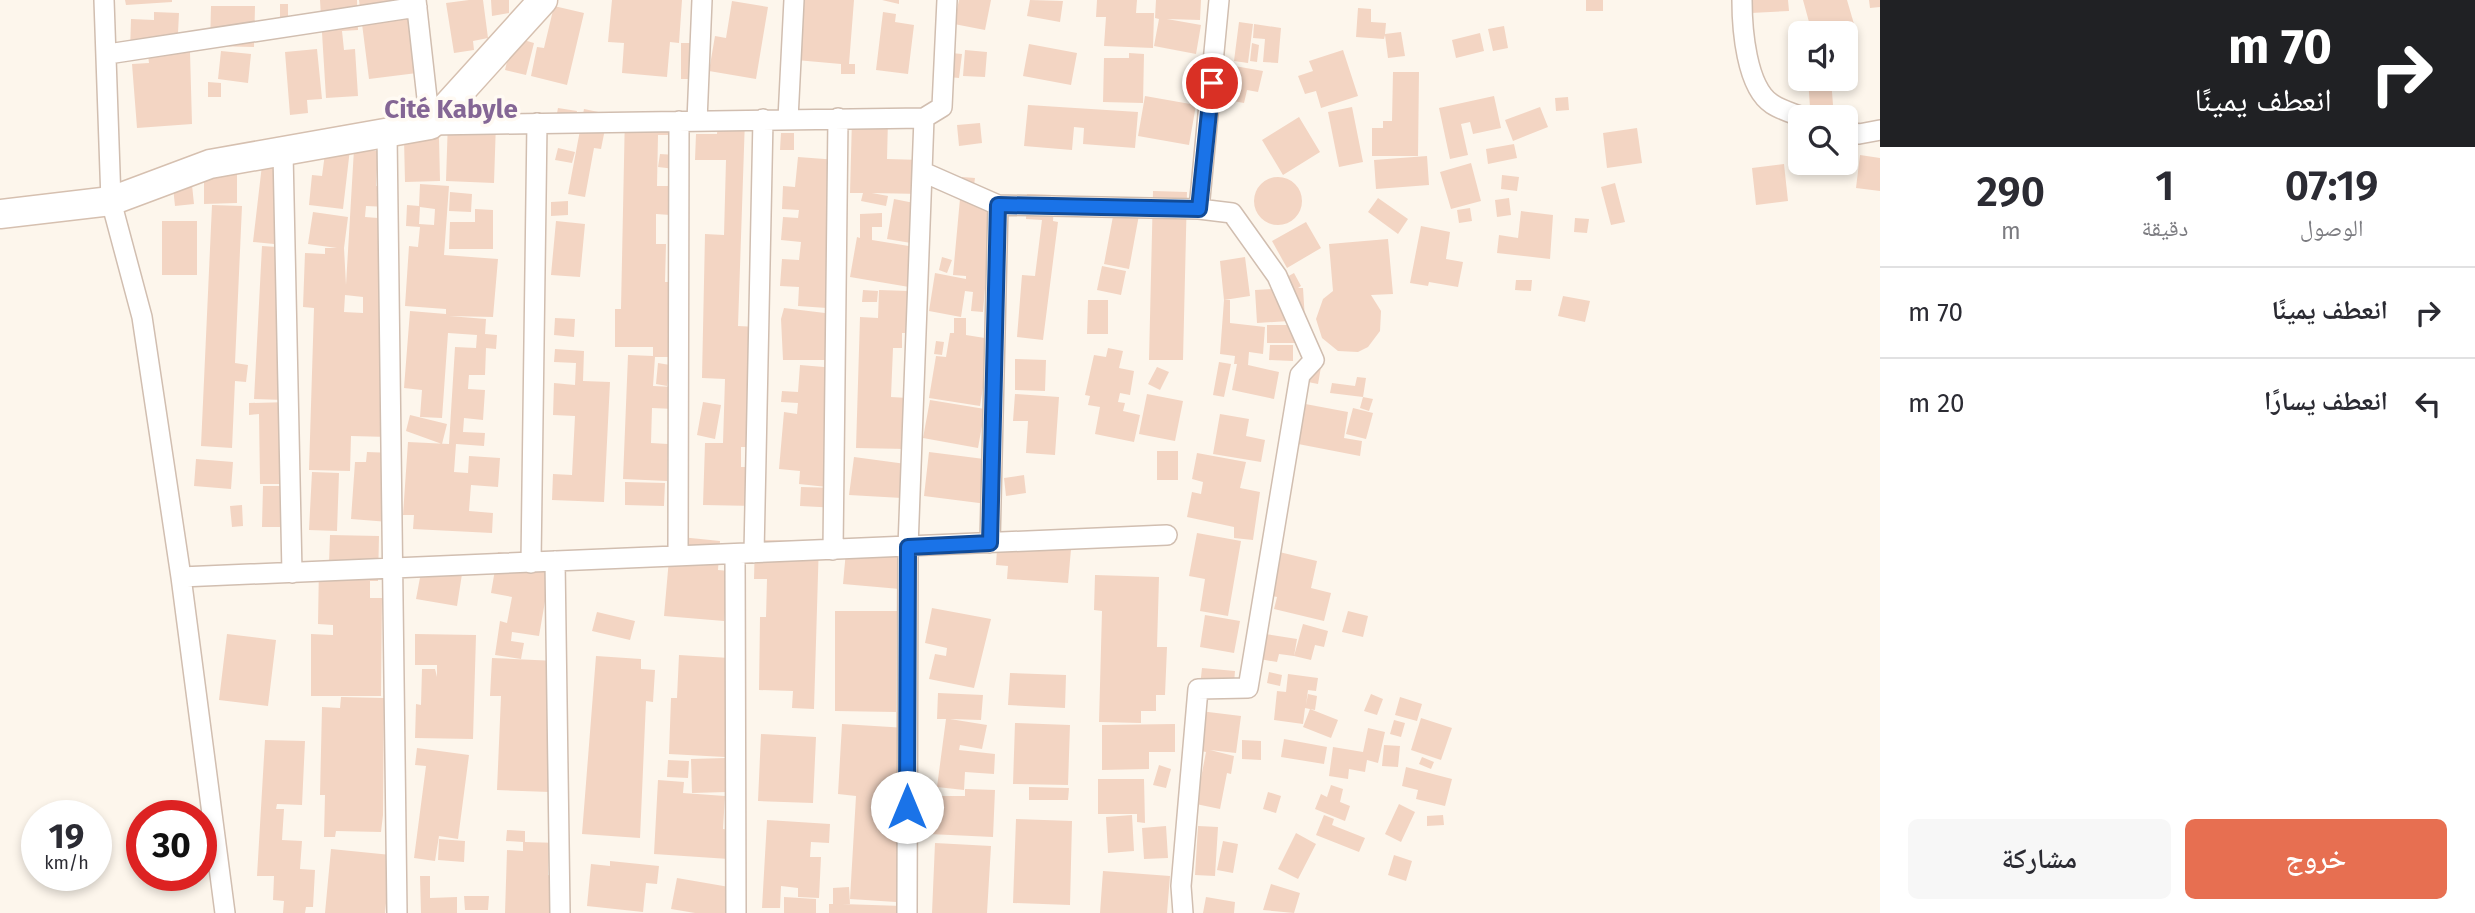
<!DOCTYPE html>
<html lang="ar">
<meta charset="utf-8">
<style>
body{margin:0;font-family:"Fira Sans","Noto Naskh Arabic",sans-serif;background:#f7f7f7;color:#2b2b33;direction:rtl;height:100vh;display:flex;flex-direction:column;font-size:26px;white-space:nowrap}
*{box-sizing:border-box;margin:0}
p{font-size:23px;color:#7c7c81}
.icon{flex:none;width:38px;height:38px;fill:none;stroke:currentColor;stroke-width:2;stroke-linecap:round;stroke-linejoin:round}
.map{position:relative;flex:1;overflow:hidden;direction:ltr}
.drawer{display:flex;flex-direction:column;background:#fff;width:595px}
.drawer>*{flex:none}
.guide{background:#202124;color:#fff;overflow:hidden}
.buttons{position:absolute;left:1788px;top:21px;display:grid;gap:14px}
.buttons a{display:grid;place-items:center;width:70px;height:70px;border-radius:10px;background:#fff;box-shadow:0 4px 10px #0003;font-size:35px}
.speed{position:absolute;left:21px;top:800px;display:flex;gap:14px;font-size:35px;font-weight:700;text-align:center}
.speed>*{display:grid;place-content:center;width:91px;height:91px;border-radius:50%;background:#fff;box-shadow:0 4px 10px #0003;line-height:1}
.speed small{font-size:18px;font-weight:400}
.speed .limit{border:10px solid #d22;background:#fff;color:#111}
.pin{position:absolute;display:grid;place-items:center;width:60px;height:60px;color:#fff;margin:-30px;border:4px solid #fff;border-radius:50%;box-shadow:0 2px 7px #0007}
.me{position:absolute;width:77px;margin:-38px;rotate:0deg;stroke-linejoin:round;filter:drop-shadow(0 0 5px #0008)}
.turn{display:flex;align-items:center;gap:24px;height:147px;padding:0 28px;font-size:32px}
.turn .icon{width:91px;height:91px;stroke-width:2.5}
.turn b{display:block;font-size:49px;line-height:60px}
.eta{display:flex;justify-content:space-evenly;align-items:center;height:119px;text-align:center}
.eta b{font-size:42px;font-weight:600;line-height:49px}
.action{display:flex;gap:14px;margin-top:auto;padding:14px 28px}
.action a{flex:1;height:80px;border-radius:10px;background:#e76f51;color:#fff;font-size:28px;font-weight:600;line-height:80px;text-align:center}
.action a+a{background:#f7f7f7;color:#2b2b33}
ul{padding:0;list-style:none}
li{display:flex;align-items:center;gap:21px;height:91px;padding:0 28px;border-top:2px solid #e1e1e2}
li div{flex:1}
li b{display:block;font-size:26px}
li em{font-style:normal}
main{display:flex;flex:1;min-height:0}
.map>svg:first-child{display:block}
.building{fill:#f3d5c3;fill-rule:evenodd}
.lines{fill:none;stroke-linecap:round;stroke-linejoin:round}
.street-casing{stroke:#d1beb0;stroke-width:22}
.secondary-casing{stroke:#d6c0b0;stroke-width:31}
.street{stroke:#fff;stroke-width:19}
.secondary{stroke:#fff;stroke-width:28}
.route-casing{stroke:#114b97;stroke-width:18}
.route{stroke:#1a73e8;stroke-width:12}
.labels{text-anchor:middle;stroke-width:7;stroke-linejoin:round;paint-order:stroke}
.district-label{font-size:26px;font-weight:bold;fill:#846695;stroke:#fffaf3}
</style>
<main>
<section class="drawer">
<div class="guide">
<div class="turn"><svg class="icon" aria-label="right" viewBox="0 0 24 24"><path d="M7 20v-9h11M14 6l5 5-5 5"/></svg><div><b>70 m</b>انعطف يمينًا</div></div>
</div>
<div class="eta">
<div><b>07:19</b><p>الوصول</p></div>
<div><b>1</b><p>دقيقة</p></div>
<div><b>290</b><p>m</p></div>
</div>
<ul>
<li><svg class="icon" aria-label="right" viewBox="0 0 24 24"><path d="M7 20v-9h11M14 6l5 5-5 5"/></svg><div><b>انعطف يمينًا</b></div><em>70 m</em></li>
<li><svg class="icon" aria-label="left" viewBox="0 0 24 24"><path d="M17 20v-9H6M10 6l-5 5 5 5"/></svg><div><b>انعطف يسارًا</b></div><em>20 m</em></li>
</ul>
<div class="action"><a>خروج</a><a>مشاركة</a></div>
</section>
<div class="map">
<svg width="1880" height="913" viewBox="0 0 1880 913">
<rect width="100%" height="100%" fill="#fdf6ec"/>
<path class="building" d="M125 0H172V2L126 5Z
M320 0H357L358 30 342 31 344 50 355 49 358 96 326 98Z
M359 0H417L425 72 369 79Z
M469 0H483L488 38 473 41 474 50 454 53 446 3Z
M491 0H509V13L492 16Z
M612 0H682L679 43 670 42 667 77 622 73 624 43 608 42Z
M802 0H854L849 64H855V74H841V64L796 60Z
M882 0H899V4Z
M959 0H991L985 30 954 24Z
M1030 0 1063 1 1060 22 1027 16Z
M1097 0H1137L1136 13H1154L1153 48 1104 46 1106 17H1096Z
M1156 0H1201L1200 20 1167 19 1201 25 1196 54 1154 46 1159 19 1155 18Z
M1586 0H1603V11H1586Z
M1750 0H1788L1789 11 1751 13Z
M1803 0H1847L1854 24 1812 33Z
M1869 0H1880V7L1870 8Z
M732 1 768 7 756 79 709 71 715 36 726 38Z
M280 4H288V24H280Z
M211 6H255L254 47 210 46Z
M554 6 584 13 567 85 531 76 537 47 544 48Z
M1358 8 1371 9V22L1386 23 1385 34 1401 32 1405 56 1388 58 1385 35 1384 39 1356 37Z
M154 12 179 13 177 53 190 52 192 124 137 128 132 64 149 63 148 55 130 53 131 19 154 20Z
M883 12 896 14 895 22 914 25 908 74 876 70Z
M1239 22 1253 24 1248 63 1234 61Z
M1254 24 1281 28 1278 63 1263 62 1265 39 1253 38Z
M1504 26 1508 48 1493 51 1488 29Z
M1480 33 1484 51 1456 58 1452 40Z
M513 37 534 43 526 75 505 70Z
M681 43H696V79H681Z
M1252 43 1259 45 1257 62 1250 61Z
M1029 44 1077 53 1071 85 1023 76Z
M317 49 322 99 307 100 308 113 290 115 285 52Z
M965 50 987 52 985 77 963 76Z
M1343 50 1358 96 1321 108 1316 91 1305 94 1298 76 1313 71 1309 61Z
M221 51 251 54 248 83 218 79Z
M951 53 962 54 959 78 949 77Z
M1129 53 1144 54 1143 103 1103 102 1104 58H1129Z
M1229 65 1263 71 1258 92 1247 90 1244 103 1222 99Z
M1393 72H1419L1418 156H1372V128H1383V121H1392Z
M1808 79H1831L1833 105 1810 107Z
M208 82 221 83V97H208Z
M1145 96 1196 105 1189 145 1138 136Z
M1494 96 1501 128 1473 134 1470 122 1461 124 1468 155 1450 159 1439 108Z
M1568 97 1569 110 1556 111 1555 98Z
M1028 105 1138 112 1135 148 1083 144 1084 128 1074 127 1072 150 1024 146Z
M1352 107 1363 162 1339 167 1328 112Z
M1540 107 1548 127 1513 141 1505 120Z
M558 108 577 111 573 133 554 129Z
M584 109 608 114 601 149 594 148 585 197 568 194Z
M625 112 673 113 672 135H658L657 186H671L670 215 656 214V244H666L665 282H676L675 357H655L653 386 675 387 674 409 652 408 651 443 668 444 667 481 623 479 628 355 653 356V347H615V309H621Z
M1299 117 1320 152 1283 175 1262 140Z
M718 118 745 119 738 326 758 327 755 447H741V467H757L756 506 703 505 705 443H723L725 379 702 378 705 234 724 235 726 160H695L696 134H717Z
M852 119 888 120 887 159 922 160 921 194 872 193 888 196 886 206 861 201 863 193H850Z
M448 120 496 122 494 183 446 181Z
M980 123 982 143 959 146 957 125Z
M1637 128 1642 163 1607 168 1603 133Z
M781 133H794V150H780Z
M439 138 440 181 405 182 404 139Z
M1514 144 1517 158 1488 164 1486 149Z
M326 146 350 149 343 209 309 205 312 175 322 176Z
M558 148 575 152 572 163 555 160Z
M354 149 378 151 376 186 389 187 388 207 366 206 365 217 391 219 389 437 351 436 350 471 309 470 314 308 303 307 305 253 325 254V248H337L308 244 313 212 348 217 344 248 346 285ZM345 295 363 297V313L344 312Z
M660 154 676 155 675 169 658 167Z
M1860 155 1880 158V191L1856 188Z
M1427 156 1429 185 1376 189 1374 160Z
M798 157 838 160 827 308 798 306 799 287 780 286 782 259 799 260 801 242 781 240 783 217 798 218 799 210 782 209 783 186 795 187Z
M237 163V203L204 204V164Z
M1471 163 1481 201 1451 209 1440 172Z
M1784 164 1788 201 1756 205 1752 168Z
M262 165 292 168 284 245 253 242Z
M190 166 194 204 175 206 171 168Z
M1502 175 1519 177 1517 191 1501 189Z
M962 177 975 178 973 192 993 194 983 312 971 311 973 292 965 291 961 317 929 311 935 273 966 279V276L953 275Z
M1254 201a24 24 0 1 1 48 0a24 24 0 1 1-48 0Z
M1615 183 1625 222 1611 225 1601 187Z
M420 184 449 186 444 255 498 259 493 317 449 316 486 319 485 334 497 335 496 349 486 348 485 375H469L468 389 485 390 483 420 464 418 463 432 485 433 484 446 456 444 454 472 468 473 469 456 500 458 498 487 471 485 469 511 493 513 492 533 413 529 414 515H403L408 442 449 444 455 347 476 348 477 335 448 333 442 418 420 417 422 390 404 388 410 311 446 314V309L405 306 409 246 418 247 420 227 406 226 407 205 419 206ZM420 207 435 209 434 225 419 224Z
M1153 191 1187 192 1183 360H1149Z
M450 192 472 194 471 212 449 211Z
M1027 194 1055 195 1053 221 1058 222 1043 340 1017 337 1022 275 1035 276 1042 220 1026 219Z
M1378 198 1408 219 1398 234 1368 212Z
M1509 198 1511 215 1497 217 1495 200Z
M894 199 924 205 917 244 887 239Z
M568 201V215L551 216V202Z
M212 205 242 206 235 363 248 365 246 382 235 381 232 448 201 446Z
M1470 208 1472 221 1459 223 1457 210Z
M475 209 493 210V249H449L450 222H475Z
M1114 211 1139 215 1129 269 1104 264Z
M1521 211 1553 215 1550 259 1497 253 1499 235 1518 238Z
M882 213V227H872V240L921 248 915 288 850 277 857 237 860 238V214Z
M1575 218 1589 219 1587 233 1574 232Z
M162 221H197V275H162Z
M556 221 585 224 580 277 551 275Z
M1306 222 1321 248 1287 268 1272 241Z
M1421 226 1450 232 1446 259 1463 262 1458 287 1429 282 1428 286 1410 283Z
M1388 239 1393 294 1371 295 1381 311 1380 331 1368 347 1358 352 1338 351 1322 338 1316 319 1323 299 1333 291 1329 244Z
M262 246 292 248 284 400 254 399Z
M942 257 952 260 947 273 939 270Z
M1245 257 1250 296 1224 300 1220 261Z
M1102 266 1126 271 1121 295 1097 290Z
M1294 273 1301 286 1298 288H1303L1305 320 1257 323 1255 290 1291 288 1285 278Z
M1516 280H1532L1531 291 1515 290Z
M863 290 878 291 877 302H862Z
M879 290 909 291 907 333H902V348H893L891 397 908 398 906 449 856 448 860 317 878 318Z
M1563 296 1590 301 1585 322 1558 316Z
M1088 300H1108V334H1087Z
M1224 300H1230V323L1265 327 1263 354 1249 352 1248 365 1279 372 1274 399 1232 390 1237 364H1234L1235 356 1220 354Z
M784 308 833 314 829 360H783L781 319Z
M555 318 575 319 574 337 554 335Z
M954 318H966V335L991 339 980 406 929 398 936 356 946 357 950 333H954Z
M1267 325H1296V343H1267Z
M936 341 944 342 942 355 934 354Z
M1270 345H1293V361L1269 360Z
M1108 348 1123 351 1119 368 1134 371 1130 395 1120 393 1118 402 1125 403 1123 411 1140 415 1134 442 1095 434 1100 407 1088 405 1090 396 1085 395 1094 355 1106 357Z
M555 349 584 351 583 381 610 382 604 502 552 500 553 474 572 475 575 416 553 415 554 383 575 385 576 363 554 362Z
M1015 359 1046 360 1045 391 1015 390Z
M1219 362 1231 364 1224 397 1213 395Z
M658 363 670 365 667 386 656 384Z
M800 365 836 368 827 487 799 484 800 471 779 469 784 412 797 414 798 403 781 402 782 391 798 392Z
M1306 365 1321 367 1318 384 1303 381Z
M1157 367 1169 372 1160 390 1148 384Z
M1357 377 1366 378 1363 397 1373 399 1369 411 1360 408 1363 397 1330 393 1332 383 1355 386Z
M1015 394 1059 397 1055 455 1026 453 1028 421H1013Z
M1147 394 1183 401 1175 441 1139 434Z
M930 400 985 409 978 448 923 438Z
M290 402 291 484H260L259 414 249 415V403Z
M703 402 721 405 715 439 697 435Z
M1300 403 1348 412 1344 438 1362 441 1360 456 1293 443Z
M1353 408 1373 413 1366 439 1346 434Z
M1220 414 1249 419 1246 436 1265 440 1261 462 1213 454Z
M410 415 447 424 442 444 406 431Z
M1157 451H1178V480H1157Z
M367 452 394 453 389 522 351 519 355 462H366Z
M929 452 992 460 987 504 924 496Z
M1197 453 1246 462 1240 488 1260 492 1253 540 1234 538V527L1187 517 1192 492 1201 494 1203 482 1192 479Z
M854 457 906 464 902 498 849 495Z
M196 459 233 462 231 489 194 486Z
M312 472 339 473 337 531 309 530Z
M1024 475 1026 493 1006 496 1004 478Z
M625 482 665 483 664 506 625 505Z
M263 486H291L290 527H262Z
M801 487 839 488V508L800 506Z
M242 505 243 526 232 527 230 506Z
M998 533 1072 538 1068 583 1007 579 1008 566 996 565Z
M1197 533 1241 541 1228 616 1200 611 1205 579 1189 576Z
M330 535 379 536 378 581H370V598H382L381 696H311V634L333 635V625L318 624 319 564H329Z
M671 536 720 541 718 570 729 571 724 621 664 616Z
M755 540 819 541 814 709 792 708 793 691 759 690 760 617H766L767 579H754Z
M847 540 904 546 900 589 843 584Z
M1275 551 1317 561 1311 588 1331 593 1324 621 1274 609 1277 597 1264 594Z
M498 552 552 561 539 636 512 632 511 641 524 643 521 659 495 655 500 621 507 623 512 597 491 593Z
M422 567 462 574 457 606 416 599Z
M1095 575 1159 577 1157 647H1167L1165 695H1156V711H1141V723L1099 722 1102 611 1094 610Z
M932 608 991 619 974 688 929 679 935 654 946 656 947 648 925 643Z
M835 611H897L896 712 835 711Z
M1348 611 1368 616 1363 637 1342 632Z
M597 612 635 621 630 640 592 631Z
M1205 615 1240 621 1234 653 1200 647Z
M1303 624 1328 631 1324 647 1315 645 1311 660 1294 656Z
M1259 633 1297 639 1294 656 1279 654 1277 662 1254 658Z
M227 634 276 640 268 706 219 700Z
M415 634 476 635 473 739 415 738 416 704 421 705 422 669H435L437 677V665H415Z
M679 655 730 658 725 757 669 754 671 698H677Z
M596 656 641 659V669L655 670 653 702 646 701 640 838 582 834Z
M492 658 556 661 550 792 497 790 501 696H490Z
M1202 668 1235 671 1233 697 1199 695Z
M1269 672 1282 675 1280 686 1267 683Z
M1010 673 1066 675 1065 708 1008 705Z
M1288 674 1318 678 1316 691 1308 690 1306 705 1308 694 1317 696 1315 710 1310 709 1338 720 1331 738 1303 727 1310 709 1305 708 1303 724 1274 720 1277 691 1286 692Z
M938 693 983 695 981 720 950 719 987 725 982 749 960 745 959 750 995 754 994 774 965 772 964 790 937 787 946 719H937Z
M1371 694 1383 699 1377 715 1364 711Z
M341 697 384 698 383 815 381 832 336 831 335 837H324L325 795H320L322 707 340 708Z
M1400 697 1422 704 1417 721 1395 715Z
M1200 711 1241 716 1236 753 1210 750 1234 756 1231 774 1227 773 1220 809 1196 804 1206 752 1195 750Z
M1421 718 1452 728 1441 760 1411 750Z
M1394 720 1405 723 1401 737 1390 734Z
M1015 723 1070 725 1068 785 1013 784Z
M842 724 907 728 896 902 850 899 856 796 838 794Z
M1175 724V752H1149V769L1102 770V725Z
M1368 728 1385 732 1378 763 1367 760 1365 772 1349 769 1348 779 1329 776 1333 747 1363 752Z
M761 734 816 737 813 803 758 801Z
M1284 739 1327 747 1324 764 1281 757Z
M265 740 305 741 302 805 277 804 276 809H284L282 840 302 841 300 869 315 870 313 907H306L305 913H283L284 901 273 900 274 876H257Z
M1242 740 1261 741V760L1242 759Z
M1384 745 1400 746 1398 767 1382 766Z
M417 748 469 755 458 839 439 836 435 861 414 858 426 766 415 765Z
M1422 757 1434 762 1431 769 1419 764Z
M726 758 727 792 692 793 691 759Z
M668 760 689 761 688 778 667 777Z
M1159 765 1171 769 1166 788 1153 785Z
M1406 767 1452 779 1445 806 1416 799 1418 790 1402 786Z
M1098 779H1144L1145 823 1137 822V814H1098Z
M658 780 684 782 683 793 725 796 723 829 731 830 729 859 654 854Z
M1331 785 1343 789 1340 802 1350 806 1345 821 1315 809 1321 794 1327 797Z
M1029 787 1069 788 1068 800H1029Z
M965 789 995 790 993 837 929 834 930 796H965Z
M1268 792 1281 796 1276 813 1263 809Z
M1399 804 1415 812 1401 842 1385 834Z
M1132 815 1134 851 1108 853 1106 817Z
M1324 815 1334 819 1332 825 1365 838 1359 852 1316 835Z
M1443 815 1444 825 1427 826V816Z
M1016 819 1072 821 1070 905 1013 903Z
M767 820 830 824 829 843 811 842 810 857H821L819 898 798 897V888L781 886 780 908H762Z
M1166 826 1168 858 1144 859 1142 828Z
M1198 826 1218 827 1215 876 1195 875Z
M507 830 525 831V842L560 843 559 855 549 854 548 875 554 876 553 913H505L507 850 523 851V842L506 841Z
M1296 833 1316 844 1298 879 1278 869Z
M439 839 465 841 464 862 438 860Z
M1223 841 1238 844 1233 873 1217 870Z
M935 843 991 846 987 913H932Z
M331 849 391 855 385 913H325Z
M1394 855 1412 861 1406 881 1388 875Z
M610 861 659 866 657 884 646 883 643 912 587 906 591 864 610 866Z
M1103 871 1170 876 1167 913H1100Z
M420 876H430V898L457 897V913H421Z
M677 878 735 888 730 913H695L671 909Z
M1271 884 1300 893 1294 913 1263 910Z
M849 887 850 904H842L902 906 901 913H829V904H833V888Z
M464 896H489L488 910H465Z
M784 897 816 899V913H784Z
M1206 897 1235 902 1234 913H1203Z"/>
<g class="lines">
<g class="street-casing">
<path id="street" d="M104 0 111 201 142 317 181 577 225 913
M416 0 430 125 924 118 942 107 947 0
M1742 0C1742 28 1746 87 1772 104 1781 110 1792 113 1802 117
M108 54 417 7
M788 119 794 0
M697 121 702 0
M1846 131 1859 134 1880 130
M387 134 397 913
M283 153 292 573
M923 172 998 205 1199 209 1232 213 1277 276 1314 360 1300 375 1248 688 1198 689 1181 886 1183 913
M1199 209 1219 0
M990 543 998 205
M833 550 838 118
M754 553 763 119
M735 554 736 913
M678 556 679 121
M555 561 560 913
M531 563 537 123
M181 577 1167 535
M907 913 908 547 924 118"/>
</g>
<g class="secondary-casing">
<path id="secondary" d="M0 214 111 201 210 164 430 125 543 0"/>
</g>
<use href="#street" class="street"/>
<use href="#secondary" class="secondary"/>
</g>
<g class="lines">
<g class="route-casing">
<path id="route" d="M907 807 908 547 990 543 998 205 1199 209 1212 83"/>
</g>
<use href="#route" class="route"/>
</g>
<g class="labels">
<g class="district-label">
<text x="451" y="118">Cité Kabyle</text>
</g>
</g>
</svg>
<div class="buttons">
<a><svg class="icon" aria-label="sound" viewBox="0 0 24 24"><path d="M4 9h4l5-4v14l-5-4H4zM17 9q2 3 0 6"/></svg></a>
<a><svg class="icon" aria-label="search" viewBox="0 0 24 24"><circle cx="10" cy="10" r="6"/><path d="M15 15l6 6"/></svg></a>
</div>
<div class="speed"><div>19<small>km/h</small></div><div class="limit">30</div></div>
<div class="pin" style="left:1212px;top:83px;background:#d93025"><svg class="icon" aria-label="arrive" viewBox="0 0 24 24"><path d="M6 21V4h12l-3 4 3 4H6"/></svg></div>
<svg class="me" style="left:907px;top:807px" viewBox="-20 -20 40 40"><circle r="19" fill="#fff"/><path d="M0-13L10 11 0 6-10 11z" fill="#1a73e8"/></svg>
</div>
</main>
